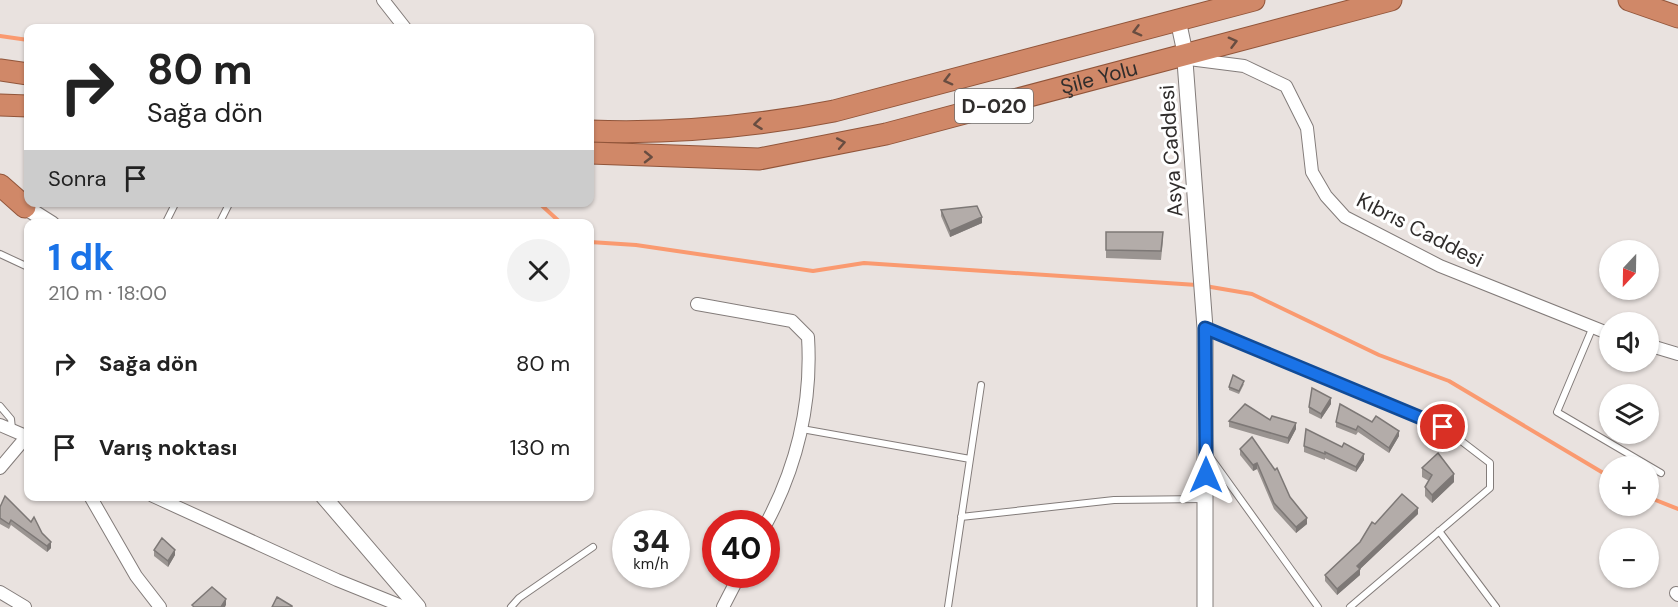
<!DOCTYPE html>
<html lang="tr">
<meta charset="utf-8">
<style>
body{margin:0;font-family:"DM Sans",sans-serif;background:#f2f2f2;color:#222;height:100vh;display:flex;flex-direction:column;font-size:22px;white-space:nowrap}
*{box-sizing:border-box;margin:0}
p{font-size:20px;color:#767676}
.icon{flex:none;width:33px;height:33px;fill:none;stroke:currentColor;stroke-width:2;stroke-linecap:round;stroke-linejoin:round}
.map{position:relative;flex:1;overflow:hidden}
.panel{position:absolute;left:24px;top:219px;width:570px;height:282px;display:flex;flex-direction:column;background:#fff;border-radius:12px;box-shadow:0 2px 4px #0004}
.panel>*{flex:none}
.top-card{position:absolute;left:24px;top:24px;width:570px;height:183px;border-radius:12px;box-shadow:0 2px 4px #0004;background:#fff;color:#222;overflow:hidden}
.needle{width:39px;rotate:202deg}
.buttons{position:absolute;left:1599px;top:240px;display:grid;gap:12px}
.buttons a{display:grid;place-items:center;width:60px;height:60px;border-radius:50%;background:#fff;box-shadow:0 2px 4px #0004;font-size:30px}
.speed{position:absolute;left:612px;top:510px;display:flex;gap:12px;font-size:30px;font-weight:700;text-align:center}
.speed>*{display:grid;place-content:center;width:78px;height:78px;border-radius:50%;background:#fff;box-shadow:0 2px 4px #0004;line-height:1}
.speed small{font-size:15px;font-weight:400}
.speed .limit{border:9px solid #d22;background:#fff;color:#111}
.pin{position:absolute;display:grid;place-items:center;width:51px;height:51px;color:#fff;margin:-26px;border:3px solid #fff;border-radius:50%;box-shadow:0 2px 6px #0007}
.me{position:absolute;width:66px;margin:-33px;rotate:0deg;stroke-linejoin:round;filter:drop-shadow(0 0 4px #0008)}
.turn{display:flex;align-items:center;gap:21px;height:126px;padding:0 24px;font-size:27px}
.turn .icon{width:78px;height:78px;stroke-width:2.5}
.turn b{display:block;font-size:42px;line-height:51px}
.then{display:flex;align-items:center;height:57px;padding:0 24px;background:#0003;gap:12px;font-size:22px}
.round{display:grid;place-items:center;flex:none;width:63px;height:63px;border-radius:32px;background:#f2f2f2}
.headline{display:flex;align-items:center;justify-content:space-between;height:102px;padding:0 24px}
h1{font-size:36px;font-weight:700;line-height:45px;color:#1a73e8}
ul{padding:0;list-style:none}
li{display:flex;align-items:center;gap:18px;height:84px;padding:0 24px}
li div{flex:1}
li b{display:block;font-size:22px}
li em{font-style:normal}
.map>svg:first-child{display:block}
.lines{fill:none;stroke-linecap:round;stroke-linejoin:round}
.stream{stroke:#fa9a70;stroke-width:4}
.service-casing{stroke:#837c7a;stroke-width:8}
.minor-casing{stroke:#837c7a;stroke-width:14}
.tertiary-casing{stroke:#837c7a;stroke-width:17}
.trunk-casing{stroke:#91553a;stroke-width:23}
.service{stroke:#fff;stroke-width:6}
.minor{stroke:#fff;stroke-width:12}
.tertiary{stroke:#fff;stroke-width:15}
.trunk{stroke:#d08868;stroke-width:21}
.wall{fill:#9a9491}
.shaded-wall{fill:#7d7876}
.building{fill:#b3aca9;stroke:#7d7876;stroke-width:1.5}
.oneway{stroke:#684d41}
.route-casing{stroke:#114b97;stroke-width:15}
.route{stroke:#1a73e8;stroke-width:10}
.labels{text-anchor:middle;stroke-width:6;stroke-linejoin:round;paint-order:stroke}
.shield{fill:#fff;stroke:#6e6c6b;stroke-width:1.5}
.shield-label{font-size:20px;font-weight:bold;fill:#302d2c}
.street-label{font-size:21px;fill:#302d2c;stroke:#fff}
</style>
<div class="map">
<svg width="1678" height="607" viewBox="0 0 1678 607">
<rect width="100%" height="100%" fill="#e9e2df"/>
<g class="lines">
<path class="stream" d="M0 36 28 40
M538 202 562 224
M590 242 636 245 813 271 864 263 1197 285
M1205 286 1252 294 1379 355 1449 381 1610 477
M1648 497 1678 509"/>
<g class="service-casing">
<path id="service" d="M165 224 176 202
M219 224 230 202
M0 254 28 267
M1206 328 1443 427 1490 463V488L1350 607
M1592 329 1557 412 1661 473
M0 406 11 419 12 429
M802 429 970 459
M1208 454 1318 607
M961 517 1114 500 1205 499
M1439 531 1496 607
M511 607 519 598 593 547
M948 607 981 385"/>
</g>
<g class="minor-casing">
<path id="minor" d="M383 0 405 28
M1189 59 1244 66 1286 86 1307 128 1312 172 1326 196 1345 217 1440 266 1610 334
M697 304 792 321 808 337C812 402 797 466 766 524
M1648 345 1678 354
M0 425 28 437
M0 468 27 436
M90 496 136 576 160 607
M153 496 337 580 404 607
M0 592 25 607
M1676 593 1678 595
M723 607 740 574"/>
</g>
<g class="tertiary-casing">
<path id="tertiary" d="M1178 20 1184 48 1205 328V607
M25 207 52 224
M323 496 418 607"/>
</g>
<g class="trunk-casing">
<g id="trunk">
<path d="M1629 0 1678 17"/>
<path d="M0 70 28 74"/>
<path d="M0 105 28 106"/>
<path d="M590 131C673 134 752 127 834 111L1254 0"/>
<path id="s1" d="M590 153 759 159 886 134 1391 0"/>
<path d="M0 185 25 207"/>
</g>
</g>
<use href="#service" class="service"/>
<use href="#minor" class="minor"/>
<use href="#tertiary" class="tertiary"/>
<use href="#trunk" class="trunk"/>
</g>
<path class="wall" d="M941 210 982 223 950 237 941 216Z
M1106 232 1163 240 1161 260 1106 258Z
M1244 384 1239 394 1229 390V387Z
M1331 404 1321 419 1309 413V407Z
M1270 420 1296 429 1288 444 1229 427V421Z
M1336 422H1372L1399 436 1389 453 1358 432 1356 435 1336 427Z
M1252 437 1307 524 1296 533 1274 509 1257 469 1253 471 1240 455V449Z
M1304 446 1364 460 1356 472 1325 458V460L1304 452Z
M1422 468 1454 482 1432 503 1425 496V487L1429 481 1422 477Z
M0 507 42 533 51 548 47 552 11 525 9 529 0 524Z
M1418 514 1360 569V575L1337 595 1325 581V575L1360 542 1375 524Z
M154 550 175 555 168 567 154 556Z"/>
<path class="shaded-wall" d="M982 217V223L950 237V231Z
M1331 398V404L1321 419V414Z
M1296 423V429L1288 444V438Z
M1399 431V436L1389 453V448Z
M1364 454V460L1356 472V467Z
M1257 463V469L1253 471V465Z
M1454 474V482L1432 503V495Z
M1418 508V514L1357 572V566Z
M1307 518V524L1296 533V527Z
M51 542V548L47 552V546Z
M175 550V555L168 567V561Z
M1360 569V575L1337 595V589Z
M226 599V605L225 607H221Z"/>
<path class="building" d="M977 206 982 217 950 231 941 210Z
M1106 232H1163L1161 251 1106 250Z
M1233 375 1244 381 1239 391 1229 387Z
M1312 388 1331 398 1321 414 1309 407Z
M1245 404 1270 420 1272 416 1296 423 1288 438 1229 421Z
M1340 404 1372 422 1376 416 1399 431 1389 448 1358 426 1356 430 1336 422Z
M1306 429 1342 447 1344 443 1364 454 1356 467 1325 452V454L1304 446Z
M1252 437 1275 470 1277 468 1290 497 1307 518 1296 527 1274 503 1257 463 1253 465 1240 449Z
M1438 453 1454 474 1432 495 1425 487 1432 475 1422 468Z
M1402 494 1418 508 1357 566 1360 569 1337 589 1325 575 1360 542 1372 522 1375 524Z
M5 496 31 522 34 517 42 533 51 542 47 546 11 520 9 524 0 518V507Z
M162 538 175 550 168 561 154 550Z
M212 587 226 599 221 607H194L192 605Z
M277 597 292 606V607H272Z"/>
<defs><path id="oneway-chevron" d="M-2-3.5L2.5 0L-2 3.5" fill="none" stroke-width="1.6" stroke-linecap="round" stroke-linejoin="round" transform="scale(1.5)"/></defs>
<g class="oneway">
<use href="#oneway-chevron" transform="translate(1137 31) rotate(165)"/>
<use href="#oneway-chevron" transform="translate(1233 42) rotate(-15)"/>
<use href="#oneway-chevron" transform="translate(948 80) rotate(165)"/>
<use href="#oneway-chevron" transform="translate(758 124) rotate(173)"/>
<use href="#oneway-chevron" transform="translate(841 143) rotate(-11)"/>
<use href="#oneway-chevron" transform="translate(648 157) rotate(1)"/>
</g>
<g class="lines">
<g class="route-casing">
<path id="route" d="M1206 475 1205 328 1443 427"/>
</g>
<use href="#route" class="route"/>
</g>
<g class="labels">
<rect class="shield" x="955" y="89" width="78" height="34" rx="4.5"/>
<g class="shield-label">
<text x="994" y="113">D-020</text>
</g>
<g class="street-label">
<text dy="7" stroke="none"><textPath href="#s1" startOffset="519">Şile Yolu</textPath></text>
<text transform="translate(1171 151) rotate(-94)" y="7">Asya Caddesi</text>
<text transform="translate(1420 230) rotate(27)" y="7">Kıbrıs Caddesi</text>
</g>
</g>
</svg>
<div class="buttons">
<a><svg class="needle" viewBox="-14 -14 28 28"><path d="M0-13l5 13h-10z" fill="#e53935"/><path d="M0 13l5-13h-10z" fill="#767676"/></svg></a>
<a><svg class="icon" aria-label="sound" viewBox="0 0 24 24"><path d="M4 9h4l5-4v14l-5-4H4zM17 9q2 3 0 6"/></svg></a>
<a><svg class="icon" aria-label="layers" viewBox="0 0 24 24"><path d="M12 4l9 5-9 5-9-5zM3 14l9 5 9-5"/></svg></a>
<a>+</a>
<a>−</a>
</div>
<div class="speed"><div>34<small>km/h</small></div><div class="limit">40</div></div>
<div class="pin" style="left:1443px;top:427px;background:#d93025"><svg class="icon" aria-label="arrive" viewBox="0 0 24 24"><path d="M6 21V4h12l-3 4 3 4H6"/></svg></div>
<svg class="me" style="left:1206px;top:475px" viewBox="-20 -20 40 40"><path d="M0-17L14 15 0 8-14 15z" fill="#1a73e8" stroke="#fff" stroke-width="4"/></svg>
<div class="top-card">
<div class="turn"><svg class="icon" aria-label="right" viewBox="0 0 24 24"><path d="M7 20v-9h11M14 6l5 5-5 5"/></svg><div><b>80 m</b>Sağa dön</div></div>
<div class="then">Sonra<svg class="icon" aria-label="arrive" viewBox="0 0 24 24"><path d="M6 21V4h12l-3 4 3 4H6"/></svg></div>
</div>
<section class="panel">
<div class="headline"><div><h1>1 dk</h1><p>210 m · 18:00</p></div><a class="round"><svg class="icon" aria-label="close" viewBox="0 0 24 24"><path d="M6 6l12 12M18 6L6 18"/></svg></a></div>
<ul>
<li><svg class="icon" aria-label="right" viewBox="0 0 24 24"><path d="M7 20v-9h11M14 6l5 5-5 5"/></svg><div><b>Sağa dön</b></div><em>80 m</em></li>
<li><svg class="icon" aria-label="arrive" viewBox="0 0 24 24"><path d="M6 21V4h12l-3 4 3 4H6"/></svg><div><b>Varış noktası</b></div><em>130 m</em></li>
</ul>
</section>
</div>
